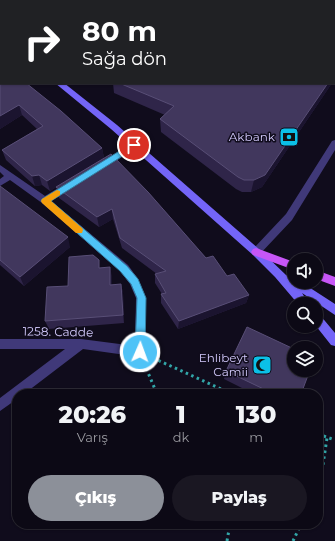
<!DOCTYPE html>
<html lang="tr">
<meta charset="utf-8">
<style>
body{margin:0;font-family:Montserrat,sans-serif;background:#1a1722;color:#f1f3f6;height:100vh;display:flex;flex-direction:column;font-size:15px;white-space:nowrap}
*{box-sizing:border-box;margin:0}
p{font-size:13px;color:#9a9aa0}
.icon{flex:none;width:22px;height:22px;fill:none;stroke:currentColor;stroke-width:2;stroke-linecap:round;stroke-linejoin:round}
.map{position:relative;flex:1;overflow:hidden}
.sheet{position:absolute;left:12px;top:389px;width:311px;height:140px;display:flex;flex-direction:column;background:#0c0915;border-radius:16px;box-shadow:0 1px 3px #0004,0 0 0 1px #2c2a34}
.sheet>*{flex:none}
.top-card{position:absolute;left:0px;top:0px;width:335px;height:84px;box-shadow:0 1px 3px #0004,0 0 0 1px #2c2a34;background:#202124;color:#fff;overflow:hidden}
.fabs{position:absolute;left:287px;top:253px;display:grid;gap:8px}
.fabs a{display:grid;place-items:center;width:36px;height:36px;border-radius:50%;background:#0c0915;box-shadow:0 1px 3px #0004,0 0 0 1px #2c2a34;font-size:20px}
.pin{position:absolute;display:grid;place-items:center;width:34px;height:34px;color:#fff;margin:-17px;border:2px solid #fff;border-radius:50%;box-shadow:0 1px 4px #0007}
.me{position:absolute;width:44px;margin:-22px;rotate:2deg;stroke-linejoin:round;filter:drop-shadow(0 0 3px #0008)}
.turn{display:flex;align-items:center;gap:14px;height:84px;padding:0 16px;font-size:18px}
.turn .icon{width:52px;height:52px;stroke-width:2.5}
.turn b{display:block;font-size:28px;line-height:34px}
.eta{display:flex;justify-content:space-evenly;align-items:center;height:68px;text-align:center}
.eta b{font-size:24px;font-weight:800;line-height:28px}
.primary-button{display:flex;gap:8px;margin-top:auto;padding:8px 16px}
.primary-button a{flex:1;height:46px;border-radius:24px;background:#8c9099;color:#fff;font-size:16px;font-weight:800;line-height:46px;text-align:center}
.primary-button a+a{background:#1a1722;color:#f1f3f6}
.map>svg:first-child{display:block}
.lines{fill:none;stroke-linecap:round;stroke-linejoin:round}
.path{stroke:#32a6a8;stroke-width:3;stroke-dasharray:2.5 3.5;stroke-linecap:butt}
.minor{fill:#403979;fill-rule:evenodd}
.tertiary{fill:#403979;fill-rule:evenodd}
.secondary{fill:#7465f7;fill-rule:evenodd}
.primary{fill:#c756f7;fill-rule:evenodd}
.wall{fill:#2f2549}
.shaded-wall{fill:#1b142f}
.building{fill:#41375d;stroke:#584e76}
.route{fill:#4fc3f7;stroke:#337fa1}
.slow{fill:#f59e0b}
.labels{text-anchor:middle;stroke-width:3;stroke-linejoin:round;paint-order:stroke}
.poi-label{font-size:12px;fill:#d3cafc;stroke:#100c1c;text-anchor:end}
.street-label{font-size:12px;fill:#d3cafc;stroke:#100c1c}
</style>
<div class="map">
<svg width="335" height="541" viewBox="0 0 335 541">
<rect width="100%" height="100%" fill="#100c1c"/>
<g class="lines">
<path class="path" d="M153 358 232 394
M144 363 157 394
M318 434 335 440
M318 482 322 471 327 438
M227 541 230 524
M293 541 301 524"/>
<path class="minor" d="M134 142 137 143 138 145 137 147 107 167H101L100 165 101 163Z
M0 165 45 196 65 184H71L72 186 71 188 51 201 128 265 138 279 146 298V352L144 356 140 357 83 349 24 394H17V399L0 411V398L65 349H0V339H81L135 346 136 298 130 284 120 271 42 203 10 180 0 186V179L4 176 0 172Z"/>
<path class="tertiary" d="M268 0H276L277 1H269Z
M334 22H335V27H334Z
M335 140V150L292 220 259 255H253L251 252 253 249 286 214 332 141Z"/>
<path class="secondary" d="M0 36H1V40H0Z
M55 83H64L117 125 259 249 286 275 294 278V282H301L335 304V315L302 293 309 304H298L275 277 253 255 111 129Z
M316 313 320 315 335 333V346L331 345 316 326Z"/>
<path class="primary" d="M256 248 294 262V270L253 255 251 252 253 249Z
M316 270 335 277V286L316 279Z"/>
</g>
<path class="wall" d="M23 0H255L256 1H26Z
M0 65 1 66V83L102 148 104 158 206 258 249 295 246 303 178 329 161 303V294H162L155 283V274H157L122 248 113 219 99 227 59 198 56 187 58 186 50 191 42 185 35 186 6 160 2 150 37 129 22 115 0 129Z
M113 83H332L262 187 251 192H242L236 189 161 132 160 119 165 115 114 93Z
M0 186 70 247 24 286 0 265Z
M101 268 112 276V285L121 284 123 293 124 323 49 329 45 321 68 286Z
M226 371 301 394H254L224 379Z"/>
<path class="shaded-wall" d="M146 0H161V1H145Z
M335 73V79L334 81V74Z
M328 83H332L262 187 251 192 254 180Z
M19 105 22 115 0 129V116Z
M102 148 104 158 50 191 47 181Z
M39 175 42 185 35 186 32 176Z
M112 209 113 219 99 227 97 217Z
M68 237 70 247 24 286 20 277Z
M110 267 112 276V294L110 285Z
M121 284 123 293 124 323 123 315Z
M249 295 246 303 178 329 179 321Z"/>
<path class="building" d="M51 0H146L145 1H52Z
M195 0H254L256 1H198Z
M334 29 335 30V73L334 74Z
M0 75H1V83H26L61 111 102 148 47 181 39 175 32 176 2 150 43 126 19 105 0 116Z
M119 83H328L265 175 254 180H244L238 177 160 119 174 106Z
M111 154 148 192 206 258 213 256 227 276 234 274 249 295 179 321 161 294 166 293 155 274 166 271 120 238 112 209 97 217 56 187Z
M0 186 68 237 20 277 0 260Z
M93 255 99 260V268L110 267V285L121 284 123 315 45 321 47 287 68 286 69 257Z
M247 327 294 349V370H310L301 394H274L226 371Z"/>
<path class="route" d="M134 142 138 145 137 147 51 201 127 266 138 279 146 298 145 352 143 355 140 357 136 355 135 352 137 298 131 284 120 271 41 201 42 199Z"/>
<path class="slow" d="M57 190 60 191V195L51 201 82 228 83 230 82 233H76L42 203 41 201 42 199Z"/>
<defs>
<g id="bank-square" transform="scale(1)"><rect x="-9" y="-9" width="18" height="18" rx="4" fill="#0bc0e7" stroke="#100c1c"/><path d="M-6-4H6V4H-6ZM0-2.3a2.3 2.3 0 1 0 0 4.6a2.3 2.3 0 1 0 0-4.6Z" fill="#111"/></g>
<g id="mosque-square" transform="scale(1)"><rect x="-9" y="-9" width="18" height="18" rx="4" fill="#0bc0e7" stroke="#100c1c"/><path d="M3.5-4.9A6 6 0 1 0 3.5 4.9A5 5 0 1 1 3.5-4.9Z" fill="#111"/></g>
</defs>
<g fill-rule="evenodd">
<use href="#bank-square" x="289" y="137"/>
<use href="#mosque-square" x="262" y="365"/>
</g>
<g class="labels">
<g class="poi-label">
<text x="275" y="141">Akbank</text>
<text x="248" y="362">Ehlibeyt<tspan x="248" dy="14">Camii</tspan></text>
</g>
<g class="street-label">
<text transform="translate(58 332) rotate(1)" y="4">1258. Cadde</text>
</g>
</g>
</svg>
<div class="fabs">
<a><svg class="icon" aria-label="sound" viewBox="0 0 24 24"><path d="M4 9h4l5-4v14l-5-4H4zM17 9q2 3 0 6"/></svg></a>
<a><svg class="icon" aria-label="search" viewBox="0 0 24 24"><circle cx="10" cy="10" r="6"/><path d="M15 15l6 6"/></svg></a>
<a><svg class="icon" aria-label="layers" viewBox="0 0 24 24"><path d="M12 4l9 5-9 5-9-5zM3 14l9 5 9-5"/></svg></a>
</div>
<div class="pin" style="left:134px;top:145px;background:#d93025"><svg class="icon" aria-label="arrive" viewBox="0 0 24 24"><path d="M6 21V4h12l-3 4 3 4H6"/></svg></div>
<svg class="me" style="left:140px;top:352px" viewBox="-20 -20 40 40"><circle r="17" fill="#4fc3f7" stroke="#fff" stroke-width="3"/><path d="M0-11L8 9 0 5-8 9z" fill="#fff"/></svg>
<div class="top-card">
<div class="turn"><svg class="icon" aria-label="right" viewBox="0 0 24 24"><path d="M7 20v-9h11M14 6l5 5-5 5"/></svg><div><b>80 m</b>Sağa dön</div></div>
</div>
<section class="sheet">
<div class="eta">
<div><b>20:26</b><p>Varış</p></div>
<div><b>1</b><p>dk</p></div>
<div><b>130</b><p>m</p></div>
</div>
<div class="primary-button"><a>Çıkış</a><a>Paylaş</a></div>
</section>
</div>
